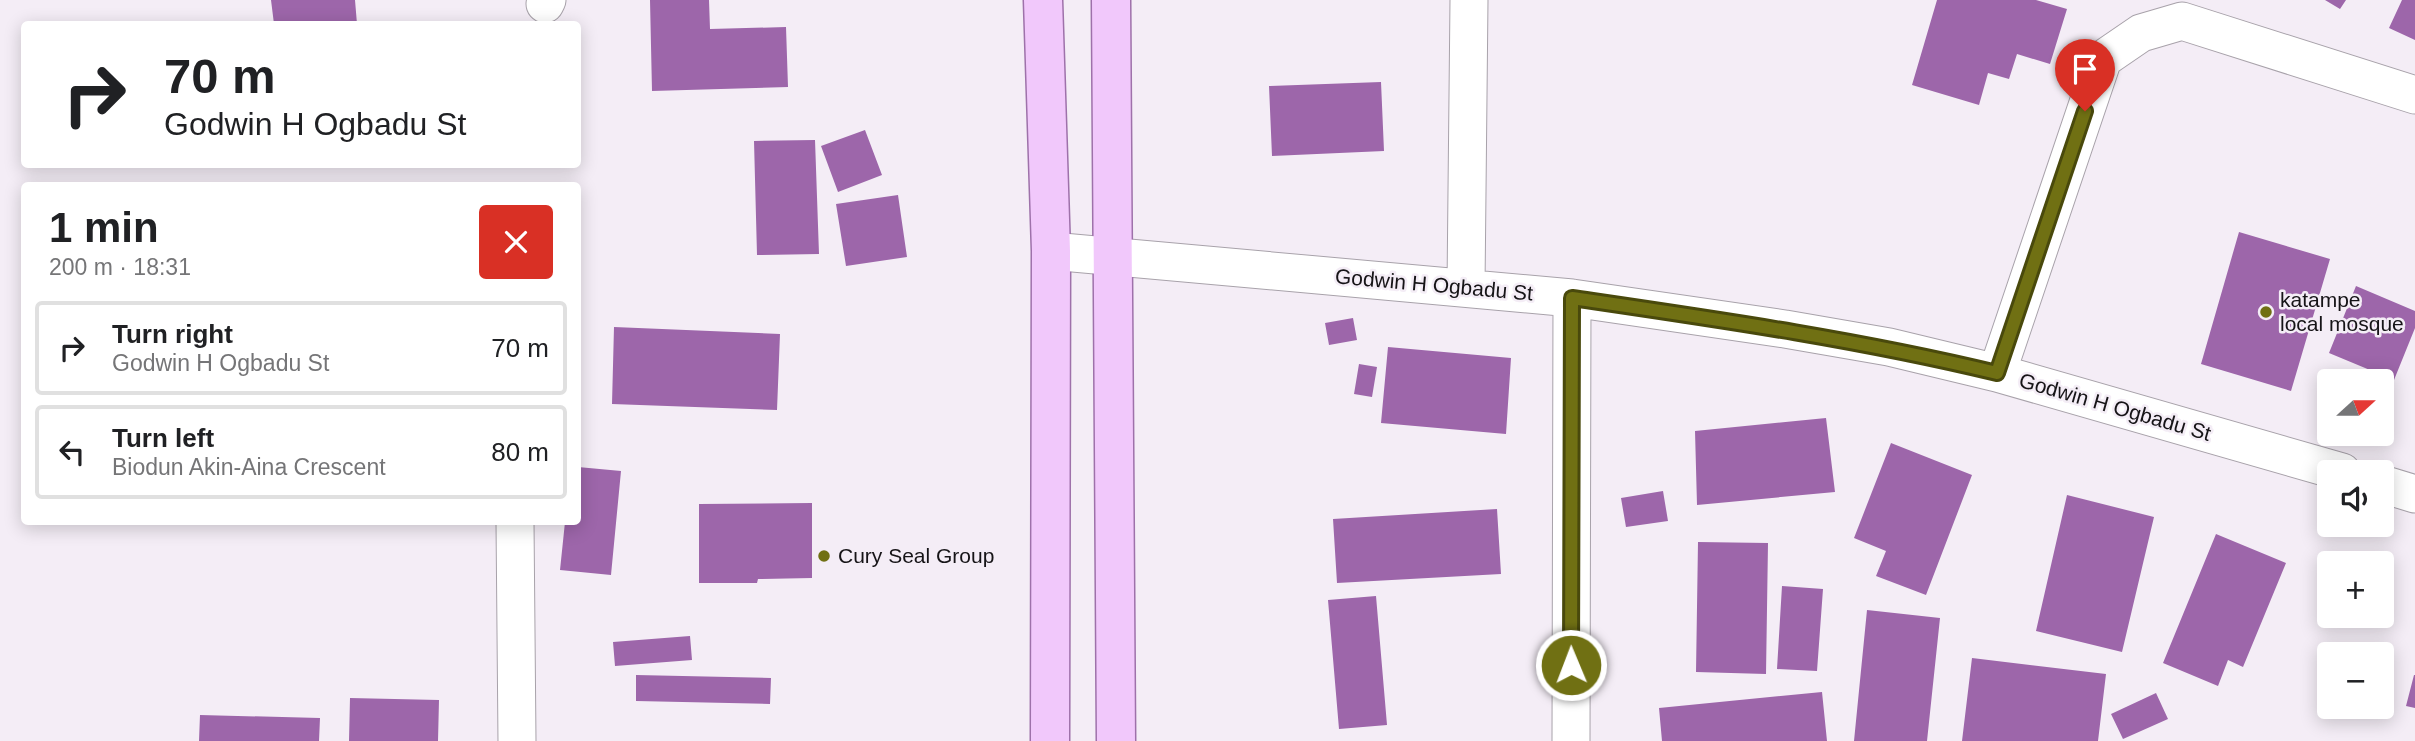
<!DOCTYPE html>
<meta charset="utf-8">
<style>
body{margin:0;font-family:Helvetica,sans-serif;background:#f6f6f6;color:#202124;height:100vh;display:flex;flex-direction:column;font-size:26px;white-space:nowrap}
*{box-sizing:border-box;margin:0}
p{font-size:23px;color:#757577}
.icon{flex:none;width:38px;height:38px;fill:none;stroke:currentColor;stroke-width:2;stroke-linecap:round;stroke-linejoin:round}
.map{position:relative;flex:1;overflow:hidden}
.sheet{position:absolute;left:21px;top:182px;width:560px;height:343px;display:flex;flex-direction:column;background:#fff;border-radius:7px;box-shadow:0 4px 18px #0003}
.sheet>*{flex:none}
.banner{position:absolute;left:21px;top:21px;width:560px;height:147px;border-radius:7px;box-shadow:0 4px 18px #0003;background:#fff;color:#202124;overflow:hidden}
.needle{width:46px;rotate:69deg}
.buttons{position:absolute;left:2317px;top:369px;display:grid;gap:14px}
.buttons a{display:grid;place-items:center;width:77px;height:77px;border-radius:7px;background:#fff;box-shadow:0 4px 18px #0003;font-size:35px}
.pin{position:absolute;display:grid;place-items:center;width:60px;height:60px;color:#fff;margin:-72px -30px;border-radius:50% 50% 50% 0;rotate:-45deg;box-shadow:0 0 7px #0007}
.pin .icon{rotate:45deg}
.me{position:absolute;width:77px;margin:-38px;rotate:359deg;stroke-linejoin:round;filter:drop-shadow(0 0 5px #0008)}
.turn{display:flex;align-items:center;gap:24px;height:147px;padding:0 28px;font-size:32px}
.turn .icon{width:91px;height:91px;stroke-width:2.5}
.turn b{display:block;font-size:49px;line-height:60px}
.round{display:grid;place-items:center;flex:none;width:74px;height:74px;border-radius:7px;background:#f6f6f6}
.summary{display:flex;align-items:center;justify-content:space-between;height:119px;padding:0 28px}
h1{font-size:42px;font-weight:600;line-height:52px}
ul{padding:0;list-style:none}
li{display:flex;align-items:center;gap:21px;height:94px;margin:0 14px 10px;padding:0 14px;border:4px solid #e0e0e0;border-radius:7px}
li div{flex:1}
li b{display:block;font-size:26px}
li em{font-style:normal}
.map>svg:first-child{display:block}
.building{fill:#9d66aa}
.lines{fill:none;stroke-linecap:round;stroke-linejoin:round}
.minor-casing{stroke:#a8a2aa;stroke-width:39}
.major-casing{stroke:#9e71aa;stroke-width:41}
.minor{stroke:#fff;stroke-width:37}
.major{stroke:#f1c8fb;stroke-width:38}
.route-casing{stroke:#49490c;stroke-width:18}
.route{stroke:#707013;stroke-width:12}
.poi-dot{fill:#707013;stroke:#f4edf6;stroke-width:2.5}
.labels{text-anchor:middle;stroke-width:5;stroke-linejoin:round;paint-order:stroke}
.street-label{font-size:21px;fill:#161417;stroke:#f4edf6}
.poi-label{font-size:21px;fill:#161417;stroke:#f4edf6;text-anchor:start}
</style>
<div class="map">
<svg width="2415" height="741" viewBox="0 0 2415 741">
<rect width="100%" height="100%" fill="#f4edf6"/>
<path class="building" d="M271 0H355L357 24H274Z
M650 0H709L710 29 786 27 788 87 652 91Z
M1937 0H2036L2067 9 2050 64 2017 54 2009 79 1988 73 1979 105 1912 85Z
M2325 0H2346L2340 9Z
M2402 0H2415V40L2389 28Z
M1381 82 1384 151 1272 156 1269 86Z
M865 130 882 175 838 192 821 146Z
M815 140 819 254 757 255 754 141Z
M898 195 907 257 846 266 836 204Z
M2239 232 2330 259 2291 391 2201 364Z
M2356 286 2415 311V328L2394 380 2329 353Z
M1353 318 1357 340 1329 345 1325 323Z
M614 327 780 334 777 410 612 404Z
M1388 347 1511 358 1506 434 1381 423Z
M1359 364 1377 367 1372 397 1354 394Z
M1826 418 1835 492 1697 505 1695 431Z
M1891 443 1972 475 1926 595 1876 576 1886 551 1854 538Z
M578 467 621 471 611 575 560 570 565 522H578Z
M1663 491 1668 521 1626 527 1621 498Z
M2067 495 2154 517 2122 652 2036 631Z
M812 503V578L758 579 757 583H699V504Z
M1497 509 1501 574 1337 583 1333 519Z
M2216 534 2286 563 2243 667 2228 660 2218 686 2163 663Z
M1698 542 1768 543 1766 674 1696 672Z
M1782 586 1823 589 1817 671 1777 669Z
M1376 596 1387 725 1339 729 1328 600Z
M1867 610 1940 618 1927 741H1854Z
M690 636 692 660 615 666 613 642Z
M1972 658 2106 674 2098 741H1962Z
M636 675 771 678 770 704 636 701Z
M2414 675H2415V708L2406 706Z
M1822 692 1827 741H1662L1659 708Z
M2156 693 2168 719 2123 739 2111 714Z
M350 698 439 700 438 741H349Z
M200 715 320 718 319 741H199Z"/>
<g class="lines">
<g class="minor-casing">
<path id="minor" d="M545 4 547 0
M1051 251 1572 298 1785 329 1889 347 1997 373 2342 472
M1466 287 1469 0
M1997 373 2103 59 2141 33 2182 21 2415 95
M2382 484 2415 494
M515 522 517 741
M1571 741 1572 298"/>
</g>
<g class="major-casing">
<path id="major" d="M1043 0 1051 251 1050 741
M1111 0 1116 741"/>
</g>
<use href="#minor" class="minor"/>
<use href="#major" class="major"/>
</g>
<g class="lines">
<g class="route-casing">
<path id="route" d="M1571 665 1572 298C1715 319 1856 339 1997 373L2085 111"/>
</g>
<use href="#route" class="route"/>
</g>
<g class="poi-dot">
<circle cx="2266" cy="312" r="7"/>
<circle cx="824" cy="556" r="7"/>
</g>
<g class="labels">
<g class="street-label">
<text transform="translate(1434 285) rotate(5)" y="7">Godwin H Ogbadu St</text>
<text transform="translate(2115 407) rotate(16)" y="7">Godwin H Ogbadu St</text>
</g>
<g class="poi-label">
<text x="2280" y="307">katampe<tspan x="2280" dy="24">local mosque</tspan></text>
<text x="838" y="563">Cury Seal Group</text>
</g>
</g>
</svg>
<div class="buttons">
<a><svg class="needle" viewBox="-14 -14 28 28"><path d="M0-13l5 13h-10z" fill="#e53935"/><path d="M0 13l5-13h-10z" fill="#757577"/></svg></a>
<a><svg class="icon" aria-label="sound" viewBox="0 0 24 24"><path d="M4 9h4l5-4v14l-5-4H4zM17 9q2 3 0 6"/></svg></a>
<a>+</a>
<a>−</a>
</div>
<div class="pin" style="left:2085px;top:111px;background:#d93025"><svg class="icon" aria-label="arrive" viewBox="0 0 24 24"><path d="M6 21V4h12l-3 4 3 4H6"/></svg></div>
<svg class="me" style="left:1571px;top:665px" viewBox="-20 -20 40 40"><circle r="17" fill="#707013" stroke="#fff" stroke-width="3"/><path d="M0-11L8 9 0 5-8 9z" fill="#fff"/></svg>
<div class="banner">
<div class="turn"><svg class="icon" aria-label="right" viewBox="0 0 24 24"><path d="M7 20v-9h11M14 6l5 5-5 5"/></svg><div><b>70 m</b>Godwin H Ogbadu St</div></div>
</div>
<section class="sheet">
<div class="summary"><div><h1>1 min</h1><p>200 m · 18:31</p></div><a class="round" style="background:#d93025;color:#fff"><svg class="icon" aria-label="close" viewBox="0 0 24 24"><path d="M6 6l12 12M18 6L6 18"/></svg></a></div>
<ul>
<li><svg class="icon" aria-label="right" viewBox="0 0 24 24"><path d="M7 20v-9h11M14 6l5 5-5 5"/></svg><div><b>Turn right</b><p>Godwin H Ogbadu St</p></div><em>70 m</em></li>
<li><svg class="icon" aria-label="left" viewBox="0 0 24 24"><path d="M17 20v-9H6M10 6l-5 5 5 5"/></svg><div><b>Turn left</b><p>Biodun Akin-Aina Crescent</p></div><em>80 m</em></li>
</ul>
</section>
</div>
